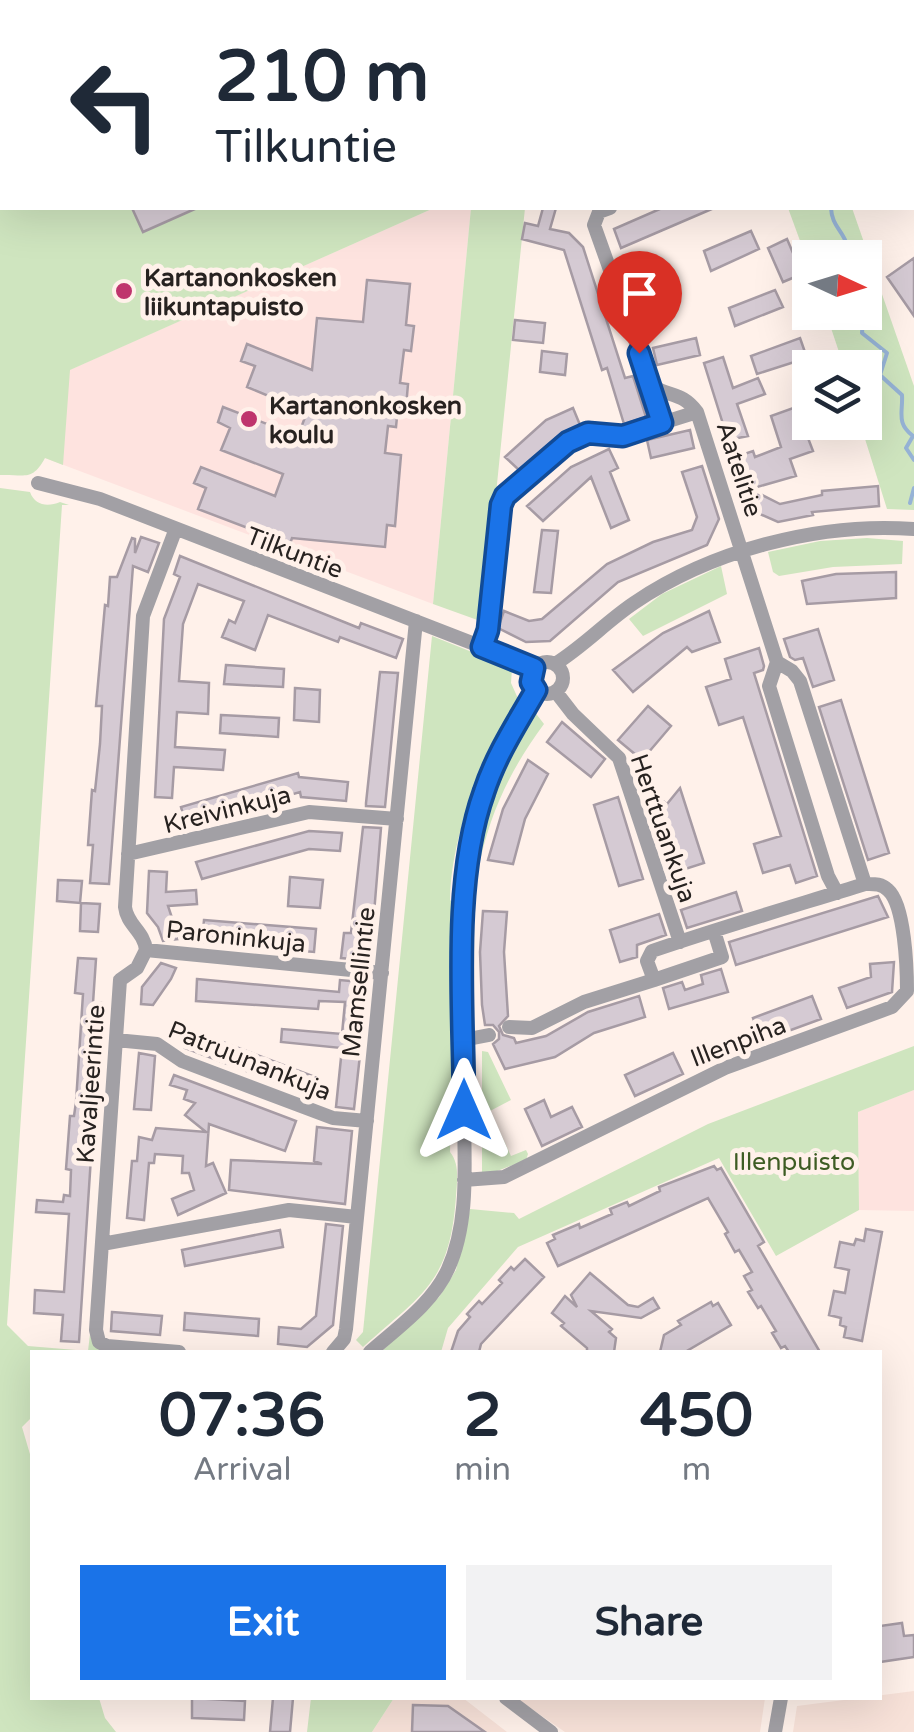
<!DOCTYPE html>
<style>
body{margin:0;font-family:"Varela Round",sans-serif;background:#f2f2f3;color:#1f2937;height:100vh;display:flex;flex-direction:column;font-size:38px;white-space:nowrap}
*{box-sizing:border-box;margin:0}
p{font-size:32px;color:#747a83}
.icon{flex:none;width:55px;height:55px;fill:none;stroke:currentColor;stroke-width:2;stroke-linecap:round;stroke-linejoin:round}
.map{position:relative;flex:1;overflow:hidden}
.details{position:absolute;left:30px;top:1350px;width:852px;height:350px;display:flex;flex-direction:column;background:#fff;border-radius:0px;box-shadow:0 10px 40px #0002}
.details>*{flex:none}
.guide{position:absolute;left:0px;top:0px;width:915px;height:210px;box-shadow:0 10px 40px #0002;background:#fff;color:#1f2937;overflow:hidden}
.needle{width:65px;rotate:94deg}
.controls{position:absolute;left:792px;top:240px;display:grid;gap:20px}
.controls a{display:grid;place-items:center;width:90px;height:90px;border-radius:0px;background:#fff;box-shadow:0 10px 40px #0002;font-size:50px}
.pin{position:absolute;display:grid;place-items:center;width:85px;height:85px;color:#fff;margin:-102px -42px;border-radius:50% 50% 50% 0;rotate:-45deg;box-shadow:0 0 10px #0007}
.pin .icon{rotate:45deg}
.me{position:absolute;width:110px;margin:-55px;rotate:0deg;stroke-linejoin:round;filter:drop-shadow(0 0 8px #0008)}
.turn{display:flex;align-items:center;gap:35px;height:210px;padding:0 50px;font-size:45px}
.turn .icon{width:130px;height:130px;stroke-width:2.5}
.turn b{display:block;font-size:70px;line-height:85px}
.eta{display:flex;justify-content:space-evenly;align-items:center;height:170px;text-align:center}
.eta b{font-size:60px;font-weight:700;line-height:70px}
.button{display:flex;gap:20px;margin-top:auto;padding:20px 50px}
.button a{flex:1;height:115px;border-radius:0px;background:#1a73e8;color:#fff;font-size:40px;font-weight:700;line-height:115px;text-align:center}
.button a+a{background:#f2f2f3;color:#1f2937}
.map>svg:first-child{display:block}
.built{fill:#f8e2d9}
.education{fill:#fee3df}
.green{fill:#cfe5bf}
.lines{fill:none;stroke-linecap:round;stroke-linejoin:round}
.stream{stroke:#96b3d6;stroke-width:4}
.building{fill:#d5cad3;stroke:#a69ba4;stroke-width:2.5}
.minor{stroke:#a2a0a5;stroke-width:14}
.route-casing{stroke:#114b97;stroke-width:25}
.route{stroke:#1a73e8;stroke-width:18}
.poi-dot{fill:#bf356d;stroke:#fff1ea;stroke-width:4}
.labels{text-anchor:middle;stroke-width:10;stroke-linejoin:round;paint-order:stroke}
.poi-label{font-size:25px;font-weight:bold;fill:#272220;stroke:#fff1ea;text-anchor:start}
.street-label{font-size:25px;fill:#272220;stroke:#fff1ea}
.park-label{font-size:25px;fill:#3e5c24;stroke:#fff1ea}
</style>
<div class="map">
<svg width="914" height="1732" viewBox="0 0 914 1732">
<rect width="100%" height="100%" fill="#fff1ea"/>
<path class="built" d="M914 1691V1732H793L797 1706Z
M394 1698H463L507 1732H372Z
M516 1698H765L760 1732H565Z"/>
<path class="education" d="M434 208H471L433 604 45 458 49 379Z
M914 1090V1211L859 1210 858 1112Z"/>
<path class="green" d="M0 0H768L769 2H2V208H434L70 370 63 465 45 458C32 482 24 474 0 475Z
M471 208H525L483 622 433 604Z
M788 208H852L914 386V510L887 509 860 423 865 422V368L844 367 826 313 865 312V258H810V268Z
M0 488 30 492C35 506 48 507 60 502L69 505H62L7 1325 28 1346 88 1351 90 1334 92 1341 128 1352H32V1417L22 1427 32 1461V1698H99L105 1718 116 1732H0Z
M867 538 903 541 902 564 833 567 779 576 773 572 768 552 820 541Z
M721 566 727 594 643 636 629 619 662 594Z
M432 636 512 668 511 683 520 703 489 763 481 765C466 810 451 852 450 900L458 907 457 1062 452 1068 450 1152C460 1164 457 1181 456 1196 450 1283 423 1293 363 1347L356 1340 363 1332Z
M534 711 544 724C510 770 489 814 478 871H473C483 813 500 759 534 711Z
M914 1046V1090L858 1112 859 1210 776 1256 719 1158 518 1247 448 1328 441 1352H381L439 1297 456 1270 470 1209 514 1213 519 1219 708 1124Z
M482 1051 488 1052 511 1100 490 1111 511 1156 526 1150 528 1154 526 1160 492 1173 482 1172Z
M311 1698H394L372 1732H307Z"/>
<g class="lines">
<path class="stream" d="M655 0 656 2
M751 0 754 2
M831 208C832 230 848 231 849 258
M865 287 872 293C872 308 862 318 862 333L887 353 880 375 902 395C903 413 896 423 913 436L906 448 914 460
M910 503 914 488"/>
</g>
<path class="building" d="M132 208H197L143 232Z
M543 208H556L550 229 569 233 583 247 625 378 633 376 646 417 624 424 607 368 602 370 564 250 522 239 525 223 538 226Z
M662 208H714L621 248 614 229Z
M751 231 759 249 711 271 704 251Z
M787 239 802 274 783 282 768 248Z
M914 258V316L887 277Z
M648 261 668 314 649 321 631 268Z
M367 280 410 284 406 325 414 326 411 351 404 350 400 383 408 384 406 407H398L396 427 388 426 385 453 401 455 395 526 387 525 385 547 292 538 290 544 198 509 206 488 194 483 201 467 275 496 283 474 221 450 230 428 218 422 223 407 298 436 307 412 247 387 255 366 241 361 247 344 312 370 317 318 363 322Z
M775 290 783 307 735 326 729 308Z
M515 320 545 323 543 343 513 340Z
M696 338 700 355 657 365 653 348Z
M800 338 807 358 757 374 751 356Z
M542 351 567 354 565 375 540 372Z
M723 357 733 388 758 378 765 394 737 404 748 436 728 440 704 363Z
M810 402V423L803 425 813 451 790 459 796 476 750 489 780 504 822 495V491L878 486 879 506 812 512 813 515 778 522 751 510 735 457 753 451 755 457 781 447 771 416Z
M573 408 580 425 558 436 519 470 505 457 546 420Z
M690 430 694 448 651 458 647 440Z
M609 449 618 468 610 472 629 520 611 528 591 477 543 521 527 506 571 467Z
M702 466 719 519 707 545 618 582 550 641 526 642 498 628 504 611 529 621 542 619 607 564 653 542 692 530 697 517 682 472Z
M542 530 558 531 551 593 534 592Z
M141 537 159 543 148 572 133 566 109 884 90 883 93 845H88L92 790 95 791 100 744 102 706H96L105 605 108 606 110 577H117L132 538 135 539V553Z
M180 556 359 628 361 623 403 639 396 658 340 637 338 642 268 615 255 650 222 637 229 620 235 623 244 601 198 584 183 624 179 681 209 683 208 714 177 712 175 747 225 750 223 770 174 767 172 798 155 797 164 619 180 577 174 574Z
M896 572V598L807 604 802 581 836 574Z
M709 611 720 642 692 652 687 647 633 692 613 670 663 633Z
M818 629 834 680 813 687 803 658 795 660 790 657 784 639Z
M759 648 764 666 763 670 754 673 817 876 796 883 790 865 763 873 754 844 781 836 743 717 719 725 706 687 731 679 725 659Z
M226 665 284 669 283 687 224 684Z
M380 672 398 673 385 807 366 806V803Z
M295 688 320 690 319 722 294 720Z
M841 700 889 853 868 860 819 707Z
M648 706 671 726 642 760 618 740Z
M221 715 279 718 278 737 220 733Z
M562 722 605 759 591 777 547 742Z
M528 760 548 774 525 819 513 864 488 860 503 809Z
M298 773 299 777 348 782 346 801 301 797 300 792 186 825 181 807Z
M680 788 704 863 676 872 651 792 667 804Z
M618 797 643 879 619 886 594 805Z
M363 827 381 828 372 938H365L363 960 341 958 344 933H351Z
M309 831 342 833 340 851 309 849 202 879 196 862Z
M149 871 167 872 166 892 196 890 197 904 168 906 179 939 163 941 158 927 147 913Z
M290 877 323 880 320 908 288 906Z
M58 880 82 881 80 903 57 901Z
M736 892 742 911 687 928 681 910Z
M878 896 888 917 736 965 729 942Z
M81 903 100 904 98 932 80 931Z
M483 911 507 912 504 952 508 1016 499 1026 503 1035 514 1038 516 1043 546 1036 588 1012 639 996 645 1017 594 1033 555 1057 505 1069 493 1044 499 1039V1032L493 1025H485L482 1005 480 952Z
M659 914 666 935 637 945V957L620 962 610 930Z
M204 920 316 929 314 952 202 942Z
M78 958 96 959 93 1003H101L79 1342 61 1341 63 1315 34 1313 35 1290 64 1292 69 1214 36 1212 37 1200 63 1202 64 1195 70 1196 71 1170 66 1169 70 1116H74L76 1102 83 994 75 993Z
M894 962 892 992 847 1008 839 988 871 977 870 964Z
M161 963 176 968 171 979 153 1005 141 1004 142 987Z
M721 969 728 992 669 1009 663 988 682 982 685 990 703 984 701 975Z
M197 979 339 992 340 980 361 982 360 1000 366 1001 354 1109 336 1107 342 1048 281 1042 282 1029 342 1034 345 1002 319 1001 318 1009 196 1001Z
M812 996 821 1019 761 1041 753 1018Z
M191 1030 315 1077 308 1094 185 1048Z
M139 1053 155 1056 151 1110 134 1109Z
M673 1053 683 1074 635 1096 625 1075Z
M174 1075 296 1121 285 1151 209 1124 206 1166 213 1163 226 1193 178 1215 172 1199 194 1190 189 1173H182L183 1156 155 1154 154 1163H149L144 1220 127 1218 132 1161H137L139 1137 152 1140 156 1128 206 1132 185 1115 195 1103 184 1099 187 1090 170 1085Z
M544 1100 551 1117 572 1107 582 1127 542 1146 525 1109Z
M317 1127 352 1131 345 1204 229 1190 231 1160 322 1164 314 1161Z
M714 1166 717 1170 721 1168 764 1242 758 1246 820 1352H789L785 1346 781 1348 772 1333 776 1331 761 1306 758 1308 748 1292 752 1290 744 1276 752 1272 739 1250 735 1252 725 1234 728 1232 708 1198 558 1266 547 1243 555 1239 553 1235 579 1224 580 1228 612 1214 610 1209 627 1202 629 1206 660 1191 659 1187Z
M326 1224 343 1226 333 1325 307 1347 278 1344 279 1327 301 1329 316 1316Z
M866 1229 882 1232 862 1341 844 1337 846 1327 840 1325 841 1318 829 1315 834 1291 845 1293 849 1270 835 1267 840 1242 854 1245 856 1239 864 1241Z
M280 1230 283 1247 185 1266 182 1250Z
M525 1259 544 1277 481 1344 479 1352H451L458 1331 470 1317 467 1314 479 1301 482 1304 502 1283 499 1280 511 1267 514 1270Z
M590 1273 628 1305 638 1307 653 1298 659 1308 641 1318 591 1311 612 1329 609 1332 616 1338 614 1352H587V1348L561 1326 564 1323 552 1313 565 1296 577 1307 571 1295Z
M711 1302 713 1306 718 1303 731 1325 685 1352H660L664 1335 681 1325 678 1321Z
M112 1312 162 1316 160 1335 111 1331Z
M185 1313 259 1319 258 1336 184 1330Z
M902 1623 904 1636 914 1635V1657L880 1662V1626Z
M192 1698 245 1701 244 1720 192 1718Z
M273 1698H293L290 1732H270Z
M413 1705 448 1706 485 1732H412Z"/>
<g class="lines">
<path class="minor" d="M912 93 914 94
M610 208 599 212 594 225 651 385C670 398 681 391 697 412L777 662
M662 423 697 412
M38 483 100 499 534 667
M175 531 143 616 125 907C127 925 144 931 146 950L137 968 120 980 96 1330 99 1342 107 1346 179 1352
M482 647 487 630 501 505 505 496 568 442 588 433 623 436 662 423 651 385
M531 678a16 16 0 1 1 32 0a16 16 0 1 1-32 0Z
M555 664C584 646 607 621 634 603 712 550 820 522 914 529
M556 692 573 714 619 758 680 942
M128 854 309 812 397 819
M837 893 828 876 769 686 777 662 792 671 800 681 865 884
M146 950 382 973
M509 1027 532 1028 584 1002 654 980
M116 1040 157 1044 182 1061 333 1118 367 1121
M463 1040 489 1035
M464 1180 504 1177 725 1068 892 1007 907 991C907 969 905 905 888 890 881 883 873 884 865 884 794 906 722 927 652 951L647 961 654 980 722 957 714 931
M102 1244 289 1210 357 1217
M333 1352 344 1339 346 1329 416 621
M370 1352C397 1328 433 1303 448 1269 470 1221 464 1162 464 1111 463 1012 451 884 484 792 496 755 517 723 536 690
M506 1698 551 1732
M775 1732 781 1698"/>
</g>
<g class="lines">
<g class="route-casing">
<path id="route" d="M464 1110C464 1011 451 884 484 792 496 755 517 723 536 690L531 682 534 668 482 647 488 630 501 505 505 496 568 442 588 433 623 436 662 423 639 353"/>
</g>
<use href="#route" class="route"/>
</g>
<g class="poi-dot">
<circle cx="124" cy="291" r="10"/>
<circle cx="249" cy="419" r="10"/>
</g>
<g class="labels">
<g class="poi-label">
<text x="144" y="286">Kartanonkosken<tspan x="144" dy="29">liikuntapuisto</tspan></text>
<text x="269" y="414">Kartanonkosken<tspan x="269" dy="29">koulu</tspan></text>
</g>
<g class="street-label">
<text transform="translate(740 469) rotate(72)" y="9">Aatelitie</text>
<text transform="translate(295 552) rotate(21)" y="9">Tilkuntie</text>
<text transform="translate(227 809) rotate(-14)" y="9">Kreivinkuja</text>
<text transform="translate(664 828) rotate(71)" y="9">Herttuankuja</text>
<text transform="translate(236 936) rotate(6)" y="9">Paroninkuja</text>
<text transform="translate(358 982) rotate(-84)" y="9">Mamsellintie</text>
<text transform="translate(738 1041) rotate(-21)" y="9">Illenpiha</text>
<text transform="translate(250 1060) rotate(22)" y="9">Patruunankuja</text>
<text transform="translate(90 1084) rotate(-86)" y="9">Kavaljeerintie</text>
</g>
<g class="park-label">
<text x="794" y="1170">Illenpuisto</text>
</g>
</g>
</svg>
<div class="controls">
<a><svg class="needle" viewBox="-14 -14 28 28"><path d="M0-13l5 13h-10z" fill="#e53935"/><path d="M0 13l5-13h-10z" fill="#747a83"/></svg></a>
<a><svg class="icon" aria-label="layers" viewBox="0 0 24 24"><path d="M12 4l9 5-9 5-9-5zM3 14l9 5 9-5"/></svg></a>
</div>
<div class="pin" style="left:639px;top:353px;background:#d93025"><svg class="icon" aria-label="arrive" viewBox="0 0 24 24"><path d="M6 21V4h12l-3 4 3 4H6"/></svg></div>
<svg class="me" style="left:464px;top:1110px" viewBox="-20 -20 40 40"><path d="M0-17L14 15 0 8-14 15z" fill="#1a73e8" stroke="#fff" stroke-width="4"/></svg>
<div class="guide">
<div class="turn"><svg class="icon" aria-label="left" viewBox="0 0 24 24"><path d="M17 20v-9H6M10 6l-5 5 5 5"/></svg><div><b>210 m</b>Tilkuntie</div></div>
</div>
<section class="details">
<div class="eta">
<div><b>07:36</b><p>Arrival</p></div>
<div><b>2</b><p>min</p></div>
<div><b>450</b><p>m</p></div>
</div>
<div class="button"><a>Exit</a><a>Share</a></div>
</section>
</div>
